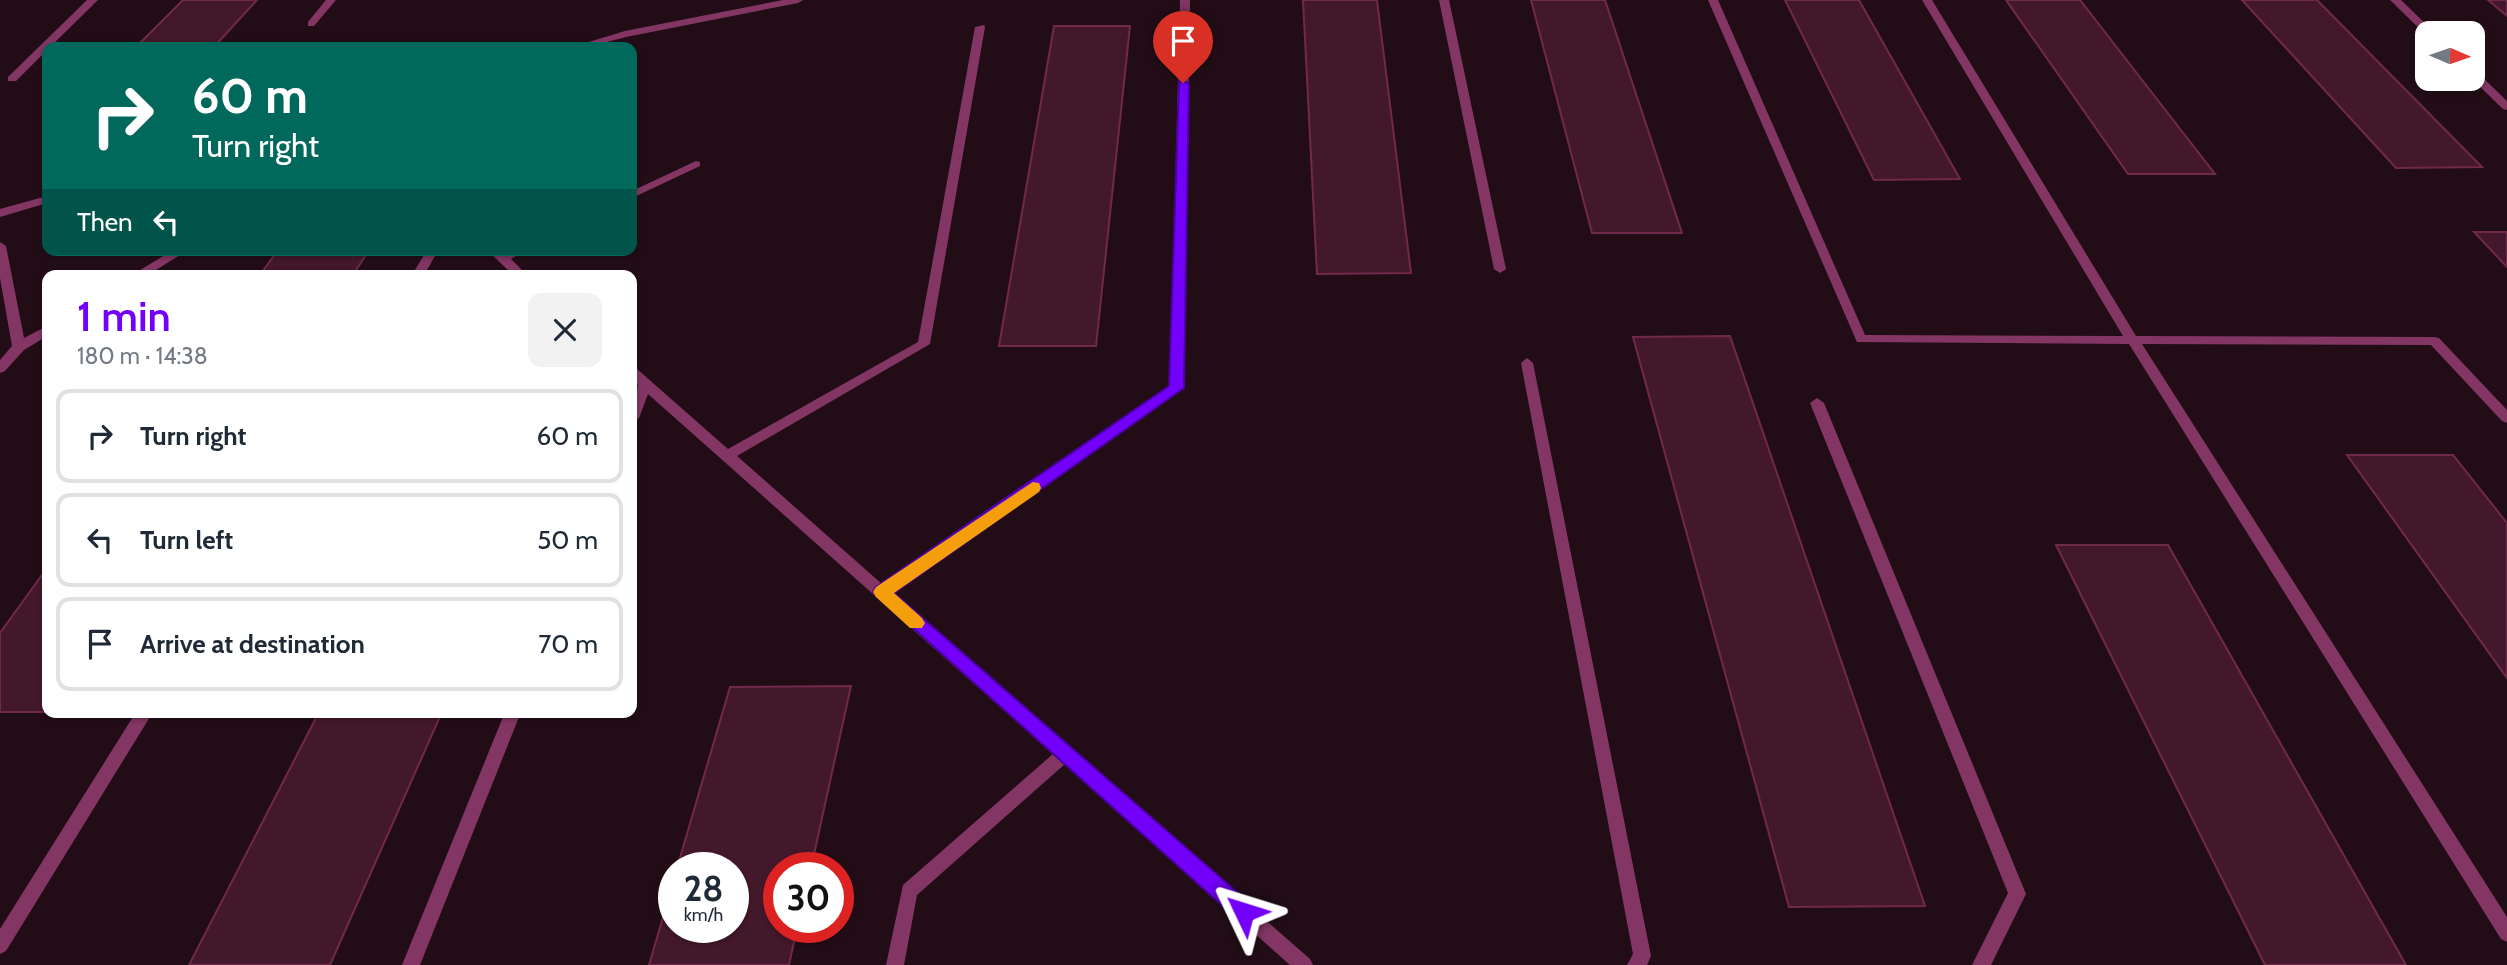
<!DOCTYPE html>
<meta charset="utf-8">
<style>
body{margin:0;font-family:Cabin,sans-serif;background:#f2f2f3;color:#1f2937;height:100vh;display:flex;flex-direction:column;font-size:26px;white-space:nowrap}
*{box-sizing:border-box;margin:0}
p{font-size:23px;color:#747a83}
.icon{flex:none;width:38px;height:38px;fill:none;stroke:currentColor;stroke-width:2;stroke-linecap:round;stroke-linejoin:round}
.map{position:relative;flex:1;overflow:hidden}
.panel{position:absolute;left:42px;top:270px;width:595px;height:448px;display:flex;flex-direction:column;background:#fff;border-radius:14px;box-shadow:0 2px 5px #0004}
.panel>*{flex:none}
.hud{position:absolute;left:42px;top:42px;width:595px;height:214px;border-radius:14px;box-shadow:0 2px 5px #0004;background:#00695c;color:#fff;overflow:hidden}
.needle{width:46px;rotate:92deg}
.buttons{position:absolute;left:2415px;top:21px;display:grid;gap:14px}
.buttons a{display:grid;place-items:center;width:70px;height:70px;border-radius:14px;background:#fff;box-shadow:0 2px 5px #0004;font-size:35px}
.speed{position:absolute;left:658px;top:852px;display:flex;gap:14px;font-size:35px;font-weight:700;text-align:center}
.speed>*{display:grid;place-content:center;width:91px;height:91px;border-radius:50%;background:#fff;box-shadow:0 2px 5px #0004;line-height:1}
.speed small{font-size:18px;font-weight:400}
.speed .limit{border:10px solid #d22;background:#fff;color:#111}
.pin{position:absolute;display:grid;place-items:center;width:60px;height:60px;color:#fff;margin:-72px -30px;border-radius:50% 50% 50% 0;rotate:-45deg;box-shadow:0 0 7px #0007}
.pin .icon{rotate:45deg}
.me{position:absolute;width:77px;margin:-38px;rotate:311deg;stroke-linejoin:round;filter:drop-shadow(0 0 5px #0008)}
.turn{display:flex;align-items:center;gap:24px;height:147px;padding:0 35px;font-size:32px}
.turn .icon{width:91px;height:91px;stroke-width:2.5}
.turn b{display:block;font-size:49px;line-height:60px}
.then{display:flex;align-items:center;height:66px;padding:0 35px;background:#0003;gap:14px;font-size:26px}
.round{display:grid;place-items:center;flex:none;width:74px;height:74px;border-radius:14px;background:#f2f2f3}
.summary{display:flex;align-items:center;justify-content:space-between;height:119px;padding:0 35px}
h1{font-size:42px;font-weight:600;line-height:52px;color:#7300f9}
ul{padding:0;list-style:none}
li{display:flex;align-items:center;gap:21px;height:94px;margin:0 14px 10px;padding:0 21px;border:4px solid #e0e1e3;border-radius:14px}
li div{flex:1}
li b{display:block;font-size:26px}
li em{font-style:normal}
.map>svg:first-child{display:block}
.building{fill:#44182b;stroke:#712949;stroke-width:2}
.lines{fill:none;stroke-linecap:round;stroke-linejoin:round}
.minor{fill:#833664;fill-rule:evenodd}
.tertiary{fill:#833664;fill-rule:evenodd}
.route{fill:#7300f9;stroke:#4b00a2;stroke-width:2}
.slow{fill:#f59e0b}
</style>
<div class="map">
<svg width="2507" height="965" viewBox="0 0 2507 965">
<rect width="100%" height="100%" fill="#220d17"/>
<path class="building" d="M183 0H257L214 47H136Z
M1303 0H1377L1411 273 1317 274Z
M1531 0H1605L1682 233H1592Z
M1785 0H1859L1960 179 1874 180Z
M2006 0H2080L2215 174H2128Z
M2242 0H2317L2482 167 2396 168Z
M2488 0H2507V16Z
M1054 26H1130L1096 346H999Z
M2474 232H2507V267Z
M278 250H369L353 275H260Z
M1730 336 1925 906 1789 907 1633 337Z
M2347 455H2453L2507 523V678Z
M2056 545H2168L2406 965H2265Z
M47 568V712H0V633Z
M851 686 811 868H779V928H797L789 965H649L674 880V928H733V868H677L730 687Z
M319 712H442L330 965H189Z"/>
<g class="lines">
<path class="minor" d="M87 0H98L50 47H47V50L16 81H8V77Z
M326 0H336L314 26H308V22Z
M1180 0H1190L1184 388 892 593 1310 959 1313 965H1290L1065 764 917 895 904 965H886L903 885 1053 754 648 394 639 418 632 423V402L638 385 632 379V368L637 369 728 449 918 342 975 27 984 25 985 27 930 344 737 456 882 584 1170 386Z
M1439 0H1449L1506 269 1500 273 1494 269Z
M1708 0H1718L1865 335 2123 336 1922 0H1932L2136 336 2434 337 2439 338 2507 410V423L2502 421 2431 345 2142 344 2507 917V942L2501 939 2129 344 1857 342Z
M2390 0H2401L2435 33 2426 35Z
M2473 71 2477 72 2507 101V110L2503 109 2472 79Z
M696 161 700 162V166L632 198V191Z
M0 242 6 246 24 338 47 326V336L24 350 5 371 0 373V360L12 346 0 278Z
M173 250H188L148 275H132Z
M427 250H442L435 256 424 275H412Z
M487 250H501L504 253 509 250H525L511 259 527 275H513Z
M1527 358 1533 363 1651 956 1647 965H1627L1633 954 1521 363Z
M1817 398 1824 403 2026 894 1991 965H1972L2008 893 1810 403Z
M136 712H153L6 951 0 954V929Z
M505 712H521L420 965H402Z"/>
<path class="tertiary" d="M783 0H803L798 3 626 37 588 47H572L625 31Z
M47 196V203L0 217V209Z"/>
</g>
<path class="route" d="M1179 81 1189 83 1184 388 894 593 1252 905 1255 912 1252 919 1244 922 1237 919 873 592 876 587 1169 386Z"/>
<path class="slow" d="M1033 482 1039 483 1041 488 1039 492 894 593 922 618 925 623 922 628H910L876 597 873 592 876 587Z"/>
</svg>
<div class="buttons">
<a><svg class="needle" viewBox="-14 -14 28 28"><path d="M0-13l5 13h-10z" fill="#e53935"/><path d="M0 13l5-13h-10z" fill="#747a83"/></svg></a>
</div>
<div class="speed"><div>28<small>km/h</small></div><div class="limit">30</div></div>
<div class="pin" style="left:1183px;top:83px;background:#d93025"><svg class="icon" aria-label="arrive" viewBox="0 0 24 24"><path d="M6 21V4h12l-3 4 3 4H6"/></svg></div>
<svg class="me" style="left:1244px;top:912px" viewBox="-20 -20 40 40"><path d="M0-17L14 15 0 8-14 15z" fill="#7300f9" stroke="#fff" stroke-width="4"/></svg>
<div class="hud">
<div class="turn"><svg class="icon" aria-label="right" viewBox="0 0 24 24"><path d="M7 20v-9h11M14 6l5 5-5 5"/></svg><div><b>60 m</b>Turn right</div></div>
<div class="then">Then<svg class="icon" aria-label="left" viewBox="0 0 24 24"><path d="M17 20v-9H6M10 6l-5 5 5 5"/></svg></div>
</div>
<section class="panel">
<div class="summary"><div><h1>1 min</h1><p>180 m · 14:38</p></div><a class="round"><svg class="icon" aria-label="close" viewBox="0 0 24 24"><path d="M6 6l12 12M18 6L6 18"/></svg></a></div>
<ul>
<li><svg class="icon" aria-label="right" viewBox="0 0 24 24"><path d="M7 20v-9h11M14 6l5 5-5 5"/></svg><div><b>Turn right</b></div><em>60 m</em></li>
<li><svg class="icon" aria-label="left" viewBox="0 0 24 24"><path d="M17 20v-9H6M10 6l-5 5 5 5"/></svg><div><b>Turn left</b></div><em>50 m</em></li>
<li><svg class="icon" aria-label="arrive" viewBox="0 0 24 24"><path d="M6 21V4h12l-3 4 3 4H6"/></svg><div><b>Arrive at destination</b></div><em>70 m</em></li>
</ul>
</section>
</div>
